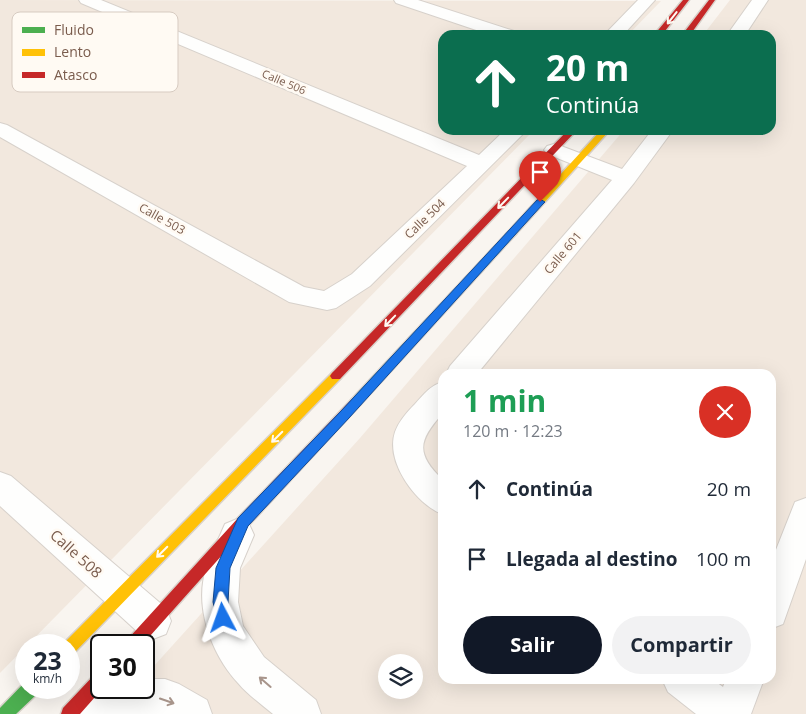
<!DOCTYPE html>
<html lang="es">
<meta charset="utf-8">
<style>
body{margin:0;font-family:"Open Sans",sans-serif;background:#f2f2f3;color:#1f2937;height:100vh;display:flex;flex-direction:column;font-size:19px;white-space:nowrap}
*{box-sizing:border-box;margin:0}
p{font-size:16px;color:#747a83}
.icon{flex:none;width:28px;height:28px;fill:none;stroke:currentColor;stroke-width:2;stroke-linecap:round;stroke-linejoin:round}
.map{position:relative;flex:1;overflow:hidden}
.details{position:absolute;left:438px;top:369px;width:338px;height:315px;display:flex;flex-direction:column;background:#fff;border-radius:15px;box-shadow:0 5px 20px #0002}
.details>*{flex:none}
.top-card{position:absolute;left:438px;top:30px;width:338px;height:105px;border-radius:15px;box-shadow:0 5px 20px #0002;background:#0b6e4f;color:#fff;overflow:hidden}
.buttons{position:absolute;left:378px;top:654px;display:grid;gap:10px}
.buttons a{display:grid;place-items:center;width:45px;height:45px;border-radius:50%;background:#fff;box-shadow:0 5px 20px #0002;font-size:25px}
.speed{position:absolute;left:15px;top:634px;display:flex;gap:10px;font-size:25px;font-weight:700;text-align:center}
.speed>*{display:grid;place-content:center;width:65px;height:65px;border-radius:50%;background:#fff;box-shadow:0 5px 20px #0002;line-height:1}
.speed small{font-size:12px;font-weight:400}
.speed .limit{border:2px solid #111;border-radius:8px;background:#fff;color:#111}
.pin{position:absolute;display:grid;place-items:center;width:42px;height:42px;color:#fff;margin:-51px -21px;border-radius:50% 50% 50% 0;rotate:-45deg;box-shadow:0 0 5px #0007}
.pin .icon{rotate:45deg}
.me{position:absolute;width:55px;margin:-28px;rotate:356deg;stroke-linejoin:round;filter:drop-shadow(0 0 4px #0008)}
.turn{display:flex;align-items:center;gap:18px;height:105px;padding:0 25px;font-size:22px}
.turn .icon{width:65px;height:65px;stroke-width:2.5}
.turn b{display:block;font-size:35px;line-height:42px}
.round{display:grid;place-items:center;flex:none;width:52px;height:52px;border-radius:26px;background:#f2f2f3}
.head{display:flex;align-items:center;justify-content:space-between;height:85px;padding:0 25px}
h1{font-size:30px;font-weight:700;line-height:38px;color:#1e9e55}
.button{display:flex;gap:10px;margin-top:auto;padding:10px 25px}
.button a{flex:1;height:58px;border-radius:30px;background:#111827;color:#fff;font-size:20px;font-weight:700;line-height:58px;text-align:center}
.button a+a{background:#f2f2f3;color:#1f2937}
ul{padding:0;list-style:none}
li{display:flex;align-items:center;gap:15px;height:70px;padding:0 25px}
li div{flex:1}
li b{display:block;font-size:19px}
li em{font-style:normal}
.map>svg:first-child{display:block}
.residential{fill:#f2e8de;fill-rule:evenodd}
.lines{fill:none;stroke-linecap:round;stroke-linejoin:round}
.street-casing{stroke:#d7d1cb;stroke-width:2}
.fast-casing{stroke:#d9d2cb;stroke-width:3}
.slow-casing{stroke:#d9d2cb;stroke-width:3}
.jam-casing{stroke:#d9d2cb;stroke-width:3}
.street{fill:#fefefd;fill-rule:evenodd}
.fast{fill:#4caf50;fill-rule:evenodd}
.slow{fill:#ffc107;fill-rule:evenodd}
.jam{fill:#c62828;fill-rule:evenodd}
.oneway{stroke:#fffaf3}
.oneway2{stroke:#a8958b}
.route{fill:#1a73e8;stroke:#114b97}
.labels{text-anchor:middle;stroke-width:5;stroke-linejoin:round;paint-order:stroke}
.far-street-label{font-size:11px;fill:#7a5c4d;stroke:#fffaf3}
.street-label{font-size:12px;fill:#7a5c4d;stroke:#fffaf3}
.near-street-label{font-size:15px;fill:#7a5c4d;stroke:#fffaf3}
.key{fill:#fffaf3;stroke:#d7cbc1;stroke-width:1}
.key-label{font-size:14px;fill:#7a5c4d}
</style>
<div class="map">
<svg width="806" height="714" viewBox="0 0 806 714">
<rect width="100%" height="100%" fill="#f9f5f0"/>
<path class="residential" d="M0 0 661 1 628 35H442V130H534L0 673Z
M730 0H806V714H111L134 688H144V677L360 438 624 130H770V35H703ZM442 374H770V679H442ZM386 662H414V690H386Z"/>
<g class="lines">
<g class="street-casing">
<path id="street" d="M79 0H101L479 155 505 130H527L370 286 336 308 327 310 289 302 0 137V123L7 125 304 287 324 291 352 274 467 166 81 3Z
M394 0H418L514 31 517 35H491L396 3Z
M638 0H655L623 35H604Z
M752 0H768L745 35H727Z
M652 130H673L634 183 477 374H446L450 366 612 180 547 154 544 150 547 146 554 144 561 146 622 169Z
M442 382V414C419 440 415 453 442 479V514C416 504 385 462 395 432 399 421 407 412 415 404 424 394 430 386 442 382Z
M0 472 11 476 166 608 171 621 166 634 153 639 140 634 0 506Z
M806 498V559L783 624 770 629V565L795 502Z
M237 519 249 524 254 535 240 568 238 602 243 626 264 657 316 700 321 714H273C261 704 248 695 238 683 211 654 193 605 207 566 212 552 219 538 225 524Z
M144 679H165L179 684 207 700 212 714H68L73 700 105 688H144Z
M662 679H712L723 687 726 679H764L751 714H696L668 692Z"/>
</g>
<g class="fast-casing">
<path id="fast" d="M511 231 514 232 516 234 514 236 360 405 356 407 352 405 350 402 352 399 508 232Z
M25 682 26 688H39L37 694 16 714H0V708Z"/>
</g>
<g class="slow-casing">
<path id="slow" d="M601 130H610L514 236H508L506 234 508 232Z
M336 371 340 373 342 376 340 379 74 653 69 655V645H63L64 643 332 373Z"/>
</g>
<g class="jam-casing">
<path id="jam" d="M683 0H689L662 35H654Z
M709 0H715L690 35H682Z
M568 130H577L340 379H332L330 376 332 373Z
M356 397 360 399 362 402 360 405 248 526 142 645H124L127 640 238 518 352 399Z
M101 670V688H103L80 714H61L63 708 96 673Z"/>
</g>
<use href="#street" class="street"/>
<use href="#fast" class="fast"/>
<use href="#slow" class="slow"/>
<use href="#jam" class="jam"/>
</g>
<defs><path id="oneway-shaft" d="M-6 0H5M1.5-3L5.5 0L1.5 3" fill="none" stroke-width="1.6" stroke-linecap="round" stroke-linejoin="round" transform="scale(1.25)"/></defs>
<g class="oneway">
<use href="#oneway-shaft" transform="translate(672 18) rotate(128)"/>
<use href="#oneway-shaft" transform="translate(503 203) rotate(134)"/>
<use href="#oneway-shaft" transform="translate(390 321) rotate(134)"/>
<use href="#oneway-shaft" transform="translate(277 437) rotate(135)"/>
<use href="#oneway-shaft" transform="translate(162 552) rotate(135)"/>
</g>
<g class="oneway2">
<use href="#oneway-shaft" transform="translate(265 682) rotate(-139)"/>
<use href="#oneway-shaft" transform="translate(167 701) rotate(19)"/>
</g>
<path class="route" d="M540 199 545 202 543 204 349 418 248 526 230 568 228 602 230 618 228 623 223 625 218 623 213 602 216 568 238 518 341 411 537 200Z"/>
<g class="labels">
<g class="far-street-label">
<text transform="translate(284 82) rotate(23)" y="4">Calle 506</text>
</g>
<g class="street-label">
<text transform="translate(162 219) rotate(29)" y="4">Calle 503</text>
<text transform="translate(425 219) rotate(-44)" y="4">Calle 504</text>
<text transform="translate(563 253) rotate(-50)" y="4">Calle 601</text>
</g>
<g class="near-street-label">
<text transform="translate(76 554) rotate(42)" y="5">Calle 508</text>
</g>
</g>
<rect x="12" y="12" width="166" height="80" rx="8" class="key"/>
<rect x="22" y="27" width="23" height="6" fill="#4caf50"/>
<rect x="22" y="49" width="23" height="7" fill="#ffc107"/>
<rect x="22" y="72" width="23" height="6" fill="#c62828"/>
<g class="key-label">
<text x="54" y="35">Fluido</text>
<text x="54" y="57">Lento</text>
<text x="54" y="80">Atasco</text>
</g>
</svg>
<div class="buttons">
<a><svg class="icon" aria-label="layers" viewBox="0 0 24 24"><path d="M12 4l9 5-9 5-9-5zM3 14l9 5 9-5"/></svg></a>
</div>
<div class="speed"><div>23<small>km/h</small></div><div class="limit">30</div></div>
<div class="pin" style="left:540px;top:202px;background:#d93025"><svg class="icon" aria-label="arrive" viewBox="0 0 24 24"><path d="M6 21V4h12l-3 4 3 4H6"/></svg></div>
<svg class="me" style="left:223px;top:618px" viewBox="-20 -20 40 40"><path d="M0-17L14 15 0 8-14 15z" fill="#1a73e8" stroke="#fff" stroke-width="4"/></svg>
<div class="top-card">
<div class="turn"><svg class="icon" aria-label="ahead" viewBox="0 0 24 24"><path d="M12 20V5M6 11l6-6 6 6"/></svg><div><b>20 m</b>Continúa</div></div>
</div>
<section class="details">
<div class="head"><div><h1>1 min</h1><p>120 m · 12:23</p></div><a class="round" style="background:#d93025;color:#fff"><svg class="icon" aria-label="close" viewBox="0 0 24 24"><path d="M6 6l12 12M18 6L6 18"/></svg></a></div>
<ul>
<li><svg class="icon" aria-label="ahead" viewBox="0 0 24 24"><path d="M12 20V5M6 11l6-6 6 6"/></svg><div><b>Continúa</b></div><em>20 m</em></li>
<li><svg class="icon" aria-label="arrive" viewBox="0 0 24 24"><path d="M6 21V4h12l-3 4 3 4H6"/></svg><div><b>Llegada al destino</b></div><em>100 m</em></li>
</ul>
<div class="button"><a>Salir</a><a>Compartir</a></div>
</section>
</div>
